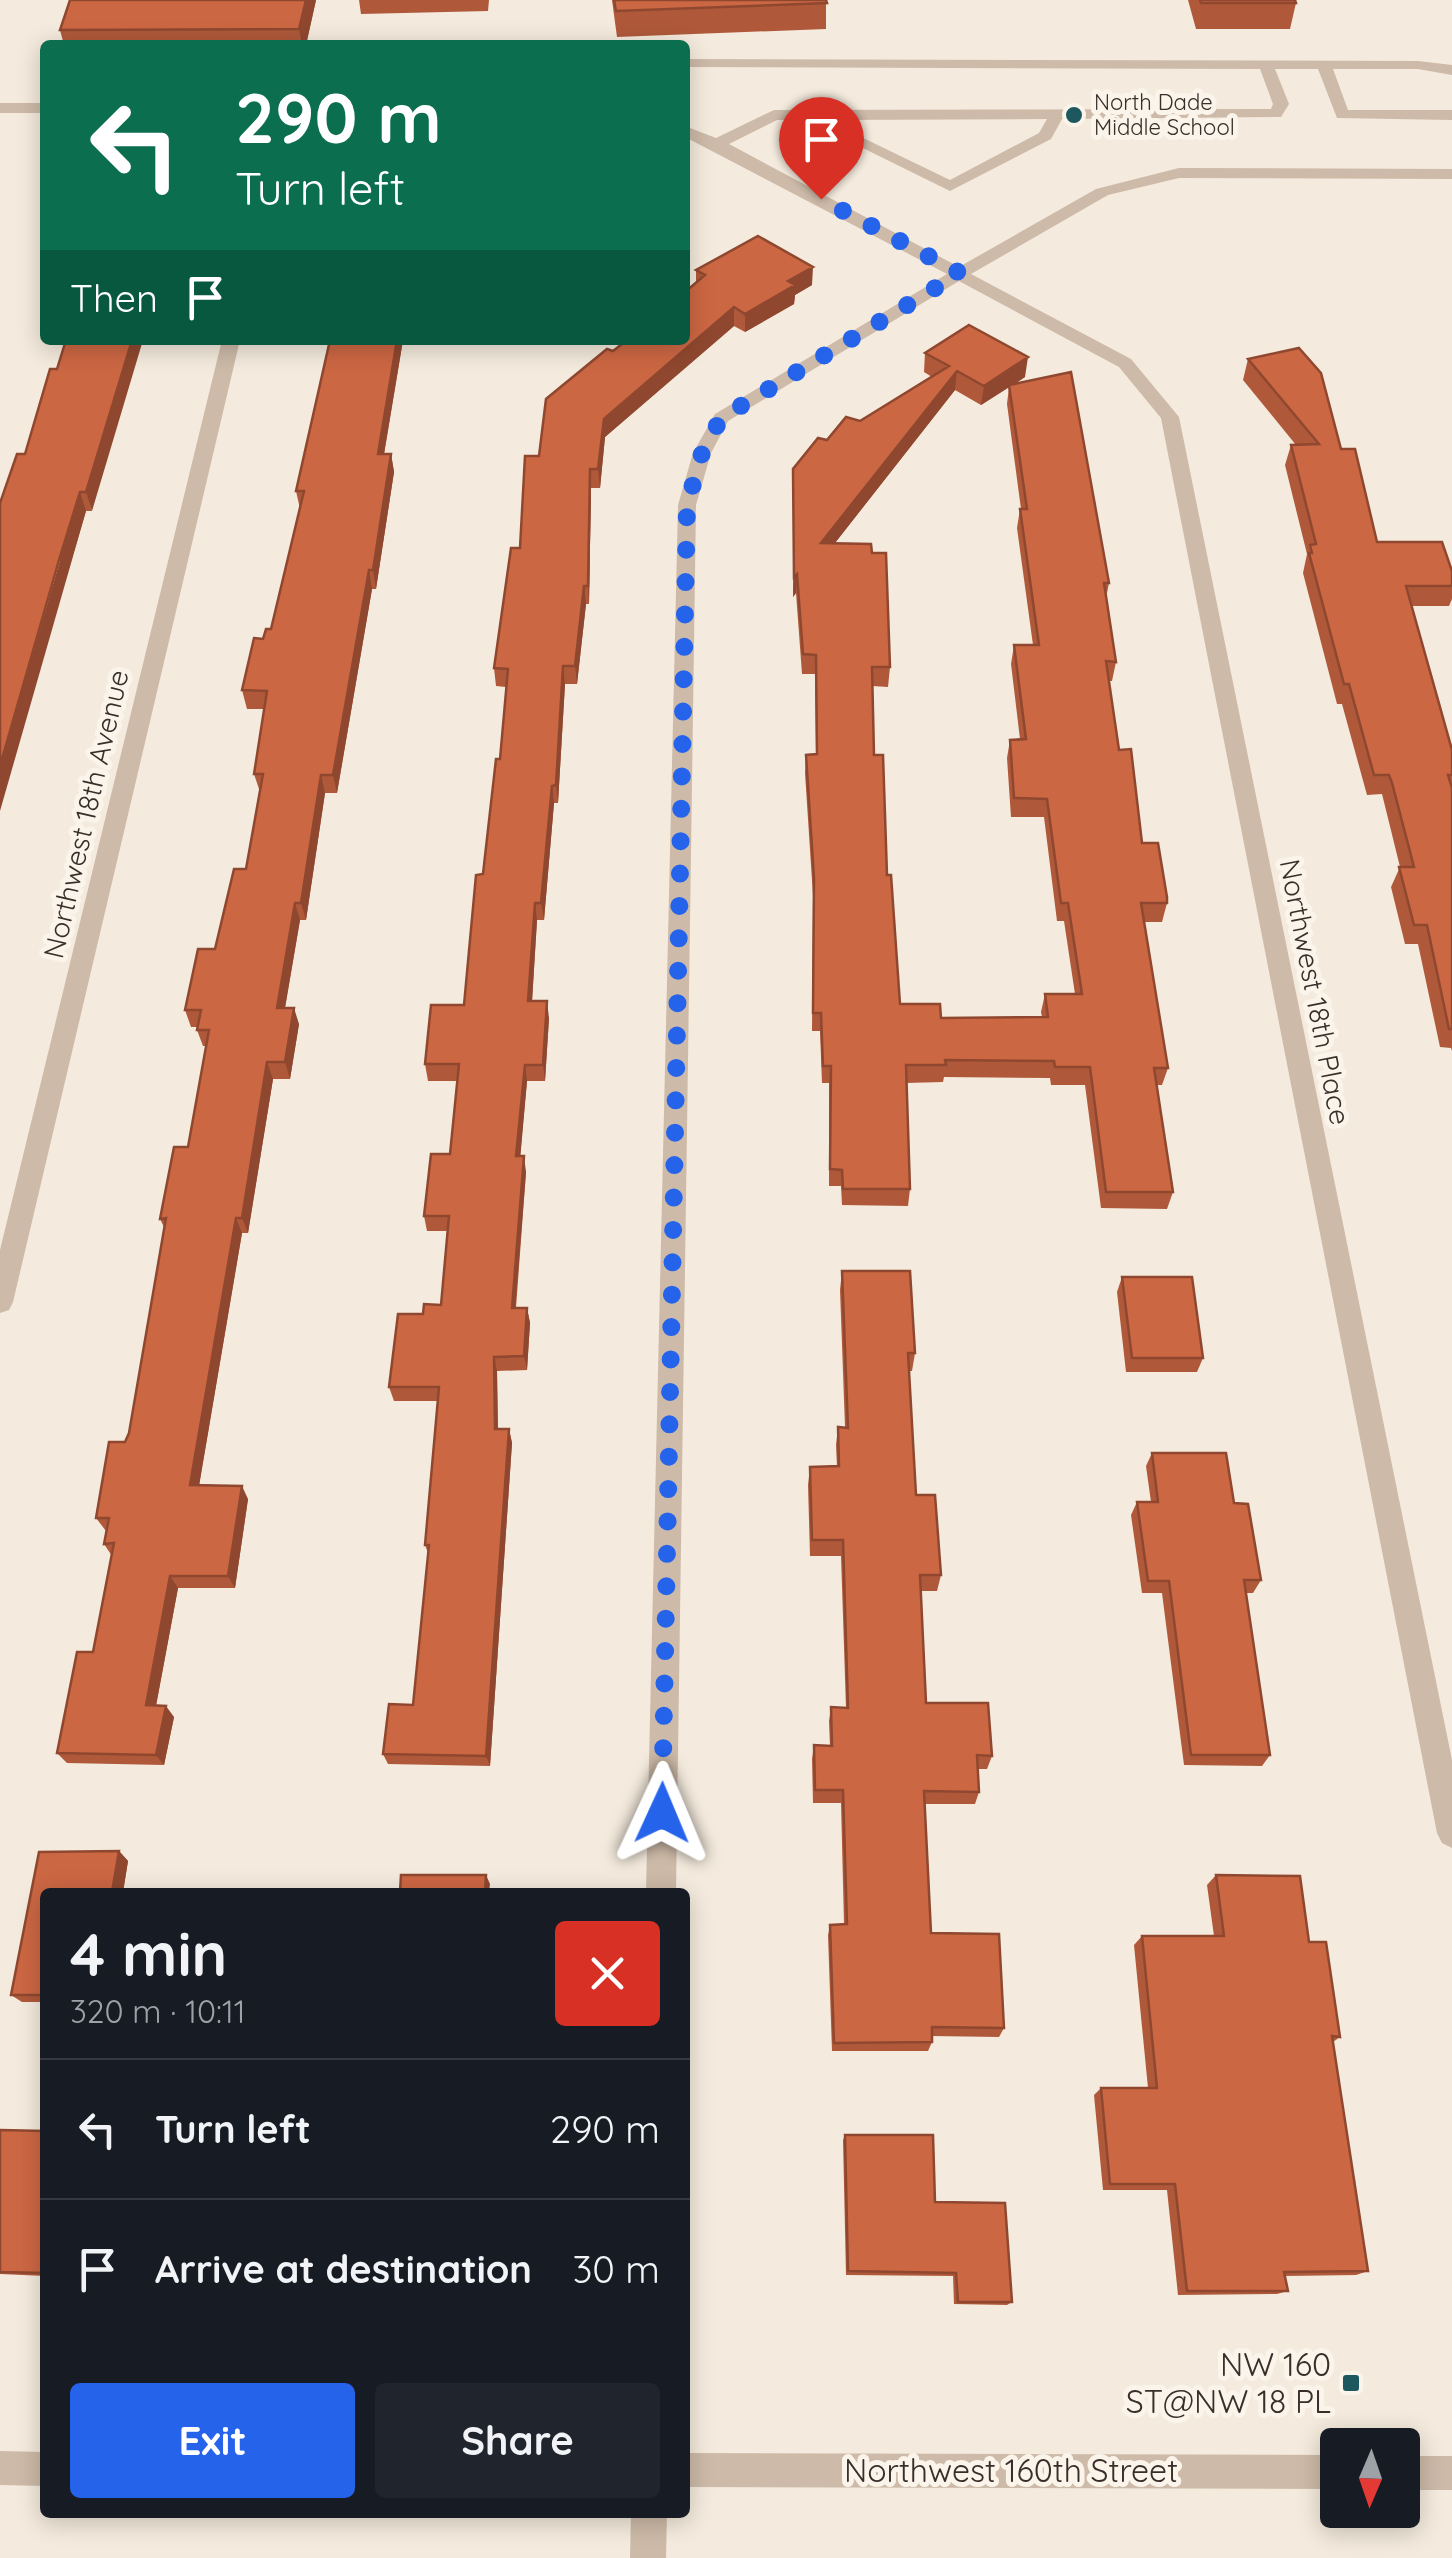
<!DOCTYPE html>
<meta charset="utf-8">
<style>
body{margin:0;font-family:Quicksand,sans-serif;background:#20242c;color:#f1f3f6;height:100vh;display:flex;flex-direction:column;font-size:38px;white-space:nowrap}
*{box-sizing:border-box;margin:0}
p{font-size:32px;color:#9ea1a6}
.icon{flex:none;width:55px;height:55px;fill:none;stroke:currentColor;stroke-width:2;stroke-linecap:round;stroke-linejoin:round}
.map{position:relative;flex:1;overflow:hidden}
.side{position:absolute;left:40px;top:1888px;width:650px;height:630px;display:flex;flex-direction:column;background:#171b24;border-radius:10px;box-shadow:0 5px 25px #0003}
.side>*{flex:none}
.hud{position:absolute;left:40px;top:40px;width:650px;height:305px;border-radius:10px;box-shadow:0 5px 25px #0003;background:#0b6e4f;color:#fff;overflow:hidden}
.needle{width:65px;rotate:182deg}
.controls{position:absolute;left:1320px;top:2428px;display:grid;gap:20px}
.controls a{display:grid;place-items:center;width:100px;height:100px;border-radius:10px;background:#171b24;box-shadow:0 5px 25px #0003;font-size:50px}
.pin{position:absolute;display:grid;place-items:center;width:85px;height:85px;color:#fff;margin:-102px -42px;border-radius:50% 50% 50% 0;rotate:-45deg;box-shadow:0 0 10px #0007}
.pin .icon{rotate:45deg}
.me{position:absolute;width:110px;margin:-55px;rotate:1deg;stroke-linejoin:round;filter:drop-shadow(0 0 8px #0008)}
.turn{display:flex;align-items:center;gap:35px;height:210px;padding:0 30px;font-size:45px}
.turn .icon{width:130px;height:130px;stroke-width:2.5}
.turn b{display:block;font-size:70px;line-height:85px}
.then{display:flex;align-items:center;height:95px;padding:0 30px;background:#0003;gap:20px;font-size:38px}
.round{display:grid;place-items:center;flex:none;width:105px;height:105px;border-radius:10px;background:#20242c}
.head{display:flex;align-items:center;justify-content:space-between;height:170px;padding:0 30px}
h1{font-size:60px;font-weight:700;line-height:75px}
.button{display:flex;gap:20px;margin-top:auto;padding:20px 30px}
.button a{flex:1;height:115px;border-radius:10px;background:#2563eb;color:#fff;font-size:40px;font-weight:700;line-height:115px;text-align:center}
.button a+a{background:#20242c;color:#f1f3f6}
ul{padding:0;list-style:none}
li{display:flex;align-items:center;gap:30px;height:140px;padding:0 30px;border-top:2px solid #363941}
li div{flex:1}
li b{display:block;font-size:38px}
li em{font-style:normal}
.map>svg:first-child{display:block}
.lines{fill:none;stroke-linecap:round;stroke-linejoin:round}
.minor{fill:#cdbaa8;fill-rule:evenodd}
.wall{fill:#af593a;fill-rule:evenodd}
.shaded-wall{fill:#8f482f}
.building{fill:#cc6743;stroke:#8f482f;stroke-width:2.5}
.route{stroke:#2563eb;stroke-width:18;stroke-dasharray:0 32.4}
.poi-dot{fill:#1c585e;stroke:#fbf4ea;stroke-width:4}
.labels{text-anchor:middle;stroke-width:10;stroke-linejoin:round;paint-order:stroke}
.far-poi-label{font-size:22px;fill:#392e29;stroke:#fbf4ea;text-anchor:start}
.street-label{font-size:28px;fill:#392e29;stroke:#fbf4ea}
.near-poi-label{font-size:32px;fill:#392e29;stroke:#fbf4ea;text-anchor:end}
.near-street-label{font-size:32px;fill:#392e29;stroke:#fbf4ea}
</style>
<div class="map">
<svg width="1452" height="2558" viewBox="0 0 1452 2558">
<rect width="100%" height="100%" fill="#f4eadd"/>
<g class="lines">
<path class="minor" d="M685 59 1418 61 1452 65V75L1418 69H1333L1348 110H1452V120L1337 118 1318 69H1275L1289 104 1281 117 1062 119 1051 139 950 191 806 120H777L729 144 959 267 1096 189 1179 168 1452 169V179L1179 178 1108 195 971 274 1131 359 1179 417 1452 1760V1848L1442 1843 1437 1833 1161 418 1119 367 959 281 728 421 711 453 696 505 676 1892H646L678 505 693 453 715 414 947 274 685 137V126L716 138 774 110 1271 109 1273 104 1260 69 685 67ZM1047 119 1039 133 950 180 826 120Z
M0 103H45V113H0Z
M222 340H240L13 1302 9 1310 0 1313V1250Z
M0 2451 45 2452V2486L0 2485Z
M685 2453 1338 2455V2489L685 2487Z
M1402 2456H1452V2490H1402Z
M631 2512H667L666 2558H630Z"/>
</g>
<path class="wall" d="M316 0 306 45H64L60 30Z
M359 0H489L488 11 361 14Z
M612 0H826V29L617 37Z
M1188 0H1295L1296 3 1290 29H1196Z
M696 270 812 285 795 295 794 304 745 332 734 326 605 437 600 488H591L589 604H586L577 684H565L558 803H554L544 920H537L532 1001 549 1018 545 1081H527L520 1156 526 1172 516 1308H527L530 1323 527 1370 497 1371 498 1429H509L512 1443 490 1766 388 1764 383 1754 413 1705 428 1553 425 1545 438 1401H394L389 1387 423 1314 441 1305 447 1231H427L424 1216 450 1154 457 1081H428L425 1064 464 1005 500 759 506 687 496 686 494 668 539 456 613 351 696 283Z
M325 340H403L384 454H391L394 472 376 589H372L337 793H325L306 920H300L285 1008 299 1024 290 1079H273L248 1233H242L199 1485 248 1499 235 1588H178L156 1706 174 1717 164 1765 67 1763 57 1753 93 1652 112 1556 104 1544 106 1531 96 1518 129 1433 164 1227 160 1219 188 1147 206 1046H203L197 1030 198 1027H191L185 1010 215 949 246 869 260 792 254 774 264 709H247L242 690 263 639 271 629 300 509 296 491 330 341Z
M925 353 1025 377 1015 384 1109 583 1106 598 1116 662 1112 681H1109L1119 750 1142 843 1167 903 1162 922H1144L1168 1068 1162 1085H1157L1173 1192 1167 1209 1101 1208 1085 1085H1051L1050 1078 944 1077 943 1082 906 1083 910 1189 908 1206 842 1205 841 1186H829V1083H822L820 1031H812L813 896 805 773 806 755 816 754 815 674H802L796 593 793 597V469L827 440 932 377 924 372ZM1009 387 1007 404 1021 509H1020L1017 528 1033 645H1014L1011 664 1020 739 1010 740 1007 758 1011 817H1044L1057 921H1064L1075 994H1045L1041 1012 1042 1017 941 1018 900 1004 874 755 872 686 888 687 890 667 835 543 955 390 981 405Z
M1248 359 1341 449 1377 542 1452 571V599L1449 606H1412L1452 750V1051L1451 1048 1440 1047 1418 944H1405L1391 887 1400 867 1384 802 1382 794 1367 795 1342 704H1337L1303 573 1307 554 1285 465 1291 445H1296L1243 380Z
M57 369 92 511H86L66 578 25 454Z
M842 1271 915 1353 912 1371H909L916 1495 941 1575 937 1591H920L926 1703 992 1756 987 1769H978L979 1792 975 1804H925L931 1933 1004 2028 999 2037 932 2036V2042L928 2051H832L828 1935 830 1925 844 1924 841 1803H813L812 1759 814 1745 830 1746 829 1721 831 1707 846 1708 841 1556H810L808 1485 810 1467H837L836 1445 838 1427H845L840 1290Z
M1122 1277 1203 1358 1197 1372H1126L1117 1292Z
M1152 1453 1234 1503 1261 1580 1253 1593H1246L1270 1755 1262 1766 1184 1765 1162 1593H1142L1131 1515 1137 1502H1151L1146 1466Z
M119 1851 128 1861 123 1892H45V2002H22L11 1995 39 1852Z
M1216 1875 1309 1942 1340 2037 1333 2042 1368 2271 1356 2275 1285 2276 1288 2291 1277 2294 1178 2295 1167 2190H1103L1094 2095 1101 2088H1148L1134 1945 1142 1936H1214L1207 1885Z
M0 2130 45 2131V2276L0 2274Z
M845 2135 935 2202 1012 2302 1007 2305 954 2304 953 2276 846 2275 843 2140Z"/>
<path class="shaded-wall" d="M306 0H316L306 45H302L299 29Z
M813 267 812 285 795 295 794 304 745 332V314L788 281Z
M734 307V326L605 437 600 488 598 469 604 419Z
M132 340H143L92 511 86 492Z
M397 340H403L381 472 378 454Z
M1028 357 1025 377 981 405 984 386Z
M957 371 955 390 820 562 821 543Z
M391 454 394 472 376 589 373 570Z
M590 469 591 488 589 604 588 586Z
M80 492 86 511 0 811V766Z
M369 570 372 589 337 793 333 775Z
M797 574 796 593 793 597 794 577Z
M584 586 586 604 577 684 575 666Z
M563 666 565 684 558 803 556 785Z
M321 775 325 793 306 920 301 903Z
M552 786 554 803 544 920 541 903Z
M295 903 300 920 282 1025 277 1008Z
M535 903 537 920 531 1018 528 1001Z
M547 1001 549 1018 545 1081 543 1065Z
M294 1008 299 1024 290 1079 285 1062Z
M267 1062 273 1079 248 1233 242 1218Z
M525 1065 527 1081 519 1172 516 1156Z
M524 1156 526 1172 514 1323 512 1308Z
M236 1218 242 1233 197 1498 190 1485Z
M527 1308 530 1323 527 1370 524 1356Z
M494 1357 497 1371 498 1443 495 1429Z
M509 1429 512 1443 490 1766 486 1756Z
M242 1486 248 1499 235 1588 228 1576Z
M170 1576 178 1588 154 1716 146 1705Z
M166 1706 174 1717 164 1765 156 1755Z
M119 1851 128 1861 123 1892H112Z
M486 1875 490 1884 489 1892H485Z"/>
<path class="building" d="M70 0H306L299 29 60 30Z
M614 0H826L827 3 616 11Z
M1200 0H1295L1296 3H1201Z
M758 236 813 267 788 281 795 285 745 314 734 307 604 419 598 469H590L588 586H584L575 666H563L556 785 552 786 541 903H535L528 1001H547L543 1065H525L516 1156H524L512 1308H527L524 1356 494 1357 495 1429H509L486 1756 383 1754 389 1704 413 1705 429 1545H425L439 1387H389L398 1314H423L424 1304 441 1305 449 1216H424L431 1154H450L459 1064H425L431 1005H464L476 875 483 874 496 759H500L508 669 494 668 511 548H520L525 456H539L546 399 607 349 613 351 627 340H685V292L705 275 696 270Z
M969 325 1028 357 984 386 957 371 821 543 871 544 872 553H886L890 667H872L874 755H883L887 875H891L900 1004H940L941 1018 1048 1017 1045 994H1082L1068 903H1061L1047 799 1014 798 1010 740 1026 739 1014 645H1039L1020 509H1027L1009 385 1071 372 1109 583H1104L1116 662 1106 661 1119 750 1131 749 1142 843H1158L1167 897V903H1141L1168 1068H1154L1173 1192H1106L1090 1067H1055L1054 1061 945 1060 946 1065H906L910 1189H843L842 1170 830 1169 831 1066H823L821 1013H813L814 878 806 755 817 754 816 655 803 654 797 574 794 577 793 469 818 438 827 440 846 417 860 421 949 366 925 353Z
M66 340H132L86 492H80L59 560 0 766V503L17 454H25L50 369H57Z
M330 340H397L378 454H391L373 570H369L333 775H321L301 903H295L277 1008H294L285 1062H267L242 1218H236L190 1485 242 1486 228 1576H170L146 1705 166 1706 156 1755 57 1753 77 1652H93L114 1543 104 1544 109 1518H96L109 1442H125L129 1433 166 1218 160 1219 174 1147H188L209 1030H197L201 1010H185L198 949H215L234 869H246L263 774H254L267 691 242 690 254 638 263 639 266 629H271L304 491H296Z
M1299 348 1321 373 1341 449H1355L1377 542H1442L1452 571V586H1406L1452 750V775H1448L1452 788V1029H1449L1427 925H1414L1399 867H1414L1392 783 1389 775H1374L1349 684H1344L1309 553H1312L1310 545 1316 544 1291 445 1319 444 1248 359Z
M842 1271H910L915 1353H908L916 1495H935L941 1575H920L926 1703H988L992 1756 977 1755 979 1792 924 1791 931 1933 999 1934 1004 2028 932 2027V2042L834 2043 830 1925 847 1924 843 1790H815L814 1745 832 1746 831 1707 848 1708 843 1540H812L810 1467 839 1466 838 1427 848 1428Z
M1122 1277H1192L1203 1358H1132Z
M1152 1453H1226L1234 1503 1248 1504 1261 1580H1244L1270 1755H1191L1169 1581H1148L1137 1502H1158Z
M119 1851 112 1892H45V1995H11L39 1852Z
M401 1875H486L485 1892H400Z
M1216 1875 1300 1876 1309 1942H1326L1340 2037 1332 2036 1368 2271 1284 2272 1288 2291H1187L1175 2184H1110L1101 2088H1157L1142 1936H1224Z
M0 2130 45 2131V2273L0 2272Z
M845 2135H933L935 2202 1005 2203 1012 2302H958L956 2273 848 2271Z"/>
<g class="lines">
<path class="route" d="M662 1813 687 505 702 453 721 418 960 273 821 199"/>
</g>
<g class="poi-dot">
<circle cx="1074" cy="115" r="10"/>
<rect x="1341" y="2373" width="20" height="20" rx="5"/>
</g>
<g class="labels">
<g class="far-poi-label">
<text x="1094" y="110">North Dade<tspan x="1094" dy="25">Middle School</tspan></text>
</g>
<g class="street-label">
<text transform="translate(86 814) rotate(-77)" y="10">Northwest 18th Avenue</text>
<text transform="translate(1315 992) rotate(79)" y="10">Northwest 18th Place</text>
</g>
<g class="near-poi-label">
<text x="1331" y="2376">NW 160<tspan x="1331" dy="37">ST@NW 18 PL</tspan></text>
</g>
<g class="near-street-label">
<text x="1011" y="2482">Northwest 160th Street</text>
</g>
</g>
</svg>
<div class="controls">
<a><svg class="needle" viewBox="-14 -14 28 28"><path d="M0-13l5 13h-10z" fill="#e53935"/><path d="M0 13l5-13h-10z" fill="#9ea1a6"/></svg></a>
</div>
<div class="pin" style="left:821px;top:199px;background:#d93025"><svg class="icon" aria-label="arrive" viewBox="0 0 24 24"><path d="M6 21V4h12l-3 4 3 4H6"/></svg></div>
<svg class="me" style="left:662px;top:1813px" viewBox="-20 -20 40 40"><path d="M0-17L14 15 0 8-14 15z" fill="#2563eb" stroke="#fff" stroke-width="4"/></svg>
<div class="hud">
<div class="turn"><svg class="icon" aria-label="left" viewBox="0 0 24 24"><path d="M17 20v-9H6M10 6l-5 5 5 5"/></svg><div><b>290 m</b>Turn left</div></div>
<div class="then">Then<svg class="icon" aria-label="arrive" viewBox="0 0 24 24"><path d="M6 21V4h12l-3 4 3 4H6"/></svg></div>
</div>
<section class="side">
<div class="head"><div><h1>4 min</h1><p>320 m · 10:11</p></div><a class="round" style="background:#d93025;color:#fff"><svg class="icon" aria-label="close" viewBox="0 0 24 24"><path d="M6 6l12 12M18 6L6 18"/></svg></a></div>
<ul>
<li><svg class="icon" aria-label="left" viewBox="0 0 24 24"><path d="M17 20v-9H6M10 6l-5 5 5 5"/></svg><div><b>Turn left</b></div><em>290 m</em></li>
<li><svg class="icon" aria-label="arrive" viewBox="0 0 24 24"><path d="M6 21V4h12l-3 4 3 4H6"/></svg><div><b>Arrive at destination</b></div><em>30 m</em></li>
</ul>
<div class="button"><a>Exit</a><a>Share</a></div>
</section>
</div>
